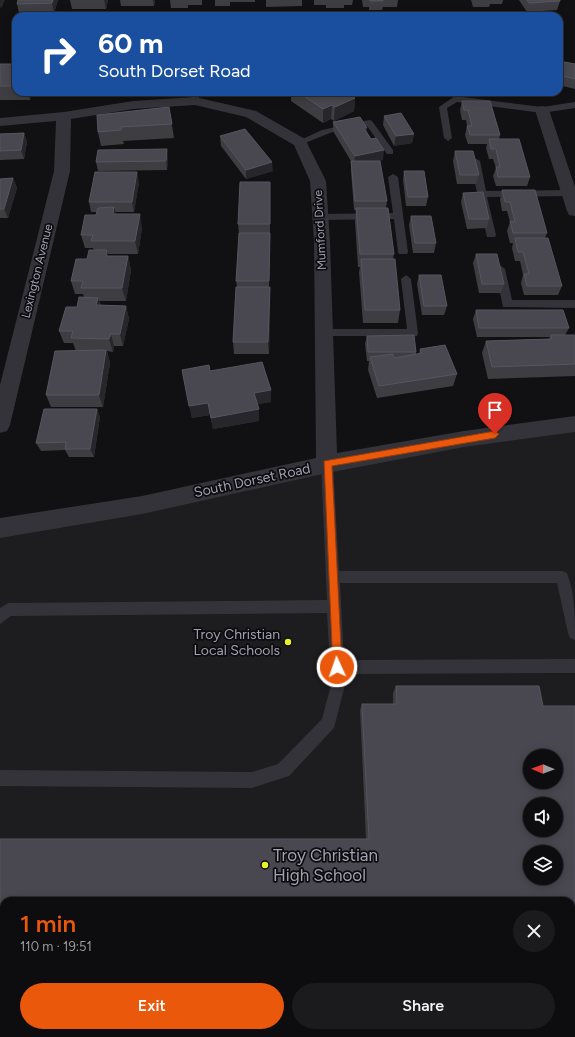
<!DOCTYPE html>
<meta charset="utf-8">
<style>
body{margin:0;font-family:Figtree,sans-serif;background:#1b1a1c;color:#f1f3f6;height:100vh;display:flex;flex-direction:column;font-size:15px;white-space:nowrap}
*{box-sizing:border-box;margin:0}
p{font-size:13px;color:#9a9b9e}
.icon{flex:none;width:22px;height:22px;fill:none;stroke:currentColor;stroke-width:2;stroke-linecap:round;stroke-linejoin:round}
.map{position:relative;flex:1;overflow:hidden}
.side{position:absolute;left:0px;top:897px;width:575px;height:140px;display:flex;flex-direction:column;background:#0d0c0e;border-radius:12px 12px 0 0;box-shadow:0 2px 10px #0003,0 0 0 1px #2d2c2e}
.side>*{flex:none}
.hud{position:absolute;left:12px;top:12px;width:551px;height:84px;border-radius:12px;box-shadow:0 2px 10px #0003,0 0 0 1px #2d2c2e;background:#1a4fa0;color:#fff;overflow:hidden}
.needle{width:26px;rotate:271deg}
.fabs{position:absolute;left:523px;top:749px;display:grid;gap:8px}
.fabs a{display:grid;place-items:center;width:40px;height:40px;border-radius:50%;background:#0d0c0e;box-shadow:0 2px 10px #0003,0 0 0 1px #2d2c2e;font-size:20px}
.pin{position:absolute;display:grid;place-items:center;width:34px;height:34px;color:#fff;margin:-41px -17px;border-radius:50% 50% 50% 0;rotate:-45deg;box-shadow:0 0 4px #0007}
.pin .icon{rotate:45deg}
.me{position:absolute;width:44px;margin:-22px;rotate:357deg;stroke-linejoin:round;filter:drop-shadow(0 0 3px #0008)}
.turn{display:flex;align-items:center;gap:14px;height:84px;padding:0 20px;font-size:18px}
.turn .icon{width:52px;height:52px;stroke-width:2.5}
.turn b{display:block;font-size:28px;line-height:34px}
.round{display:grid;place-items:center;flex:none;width:42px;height:42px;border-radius:21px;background:#1b1a1c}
.summary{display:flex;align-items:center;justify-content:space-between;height:68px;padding:0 20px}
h1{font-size:24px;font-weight:600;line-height:30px;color:#ea580c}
.primary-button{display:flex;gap:8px;margin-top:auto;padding:8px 20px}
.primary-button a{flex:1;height:46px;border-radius:24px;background:#ea580c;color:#fff;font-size:16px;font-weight:600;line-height:46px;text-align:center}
.primary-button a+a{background:#1b1a1c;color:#f1f3f6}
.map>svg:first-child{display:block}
.built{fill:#1d1c1f;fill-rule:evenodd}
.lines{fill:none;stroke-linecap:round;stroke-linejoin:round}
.lane{fill:#343339;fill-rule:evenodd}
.street{fill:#343339;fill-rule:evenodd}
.wall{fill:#3e3d42}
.shaded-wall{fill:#27262a}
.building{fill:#49474f;stroke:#57555e;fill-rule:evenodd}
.route{fill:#ea580c;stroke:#983908}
.poi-dot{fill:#e8f228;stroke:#0c0b0d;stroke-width:1.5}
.labels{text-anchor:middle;stroke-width:3.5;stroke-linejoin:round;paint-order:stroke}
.far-street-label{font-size:12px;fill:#a3a1b3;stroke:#0c0b0d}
.street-label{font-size:14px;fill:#a3a1b3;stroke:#0c0b0d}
.poi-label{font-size:14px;fill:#a3a1b3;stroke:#0c0b0d;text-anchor:end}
.near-poi-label{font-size:17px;fill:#a3a1b3;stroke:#0c0b0d;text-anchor:start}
</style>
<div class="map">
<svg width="575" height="1037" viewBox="0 0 575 1037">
<rect width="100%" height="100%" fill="#111012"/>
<path class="built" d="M575 424V1037H0V528ZM530 756H556V782H530ZM530 804H556V830H530ZM530 852H556V878H530ZM4 901H571V1033H4Z"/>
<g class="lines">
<path class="lane" d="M192 92H200L198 103H192L191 101Z
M455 96 542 107 575 102V108L542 113 457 102 447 108 452 138 448 141 444 138 439 107Z
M369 120 372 121 393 150V154H387L367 126 335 131 300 145 296 142 322 130Z
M475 158 480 161 486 191 575 190V196L487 197 496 235 495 237H487L470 161Z
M393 174 398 177 408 252 407 254H399L398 252 394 219 320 220 315 217 320 214 393 213 388 177Z
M500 265 505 269 512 300H575V308L503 307 495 269Z
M406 275 411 279 418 333 417 336H320L319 333 324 329H407L401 279Z
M327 459 331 460 333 464 339 571H562L567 573C575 594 575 617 575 640L570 638 568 633 557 583H340L344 660 575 659V673L345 674V685L334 728 289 776 252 788 0 786V770L252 772 278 764 322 719 331 685 327 613 11 616 0 624V608L8 603 327 600 321 464 323 460Z
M337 1033H355V1037H337Z"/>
<path class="street" d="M195 97 256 111 305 139 326 181 330 242 337 453 464 431 575 416V432L464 447 327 473 142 514 0 538V518L142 496 316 458 314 242 310 181 294 145 246 117 195 105 133 109 71 119 70 171 10 425 7 431 0 433V385L54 171 56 121 0 126V118L64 112 133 101Z
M542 106 547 107 549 110 575 187V216L569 215 567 211 535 110 537 107Z"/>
</g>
<path class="wall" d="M58 0 54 13H19L17 4Z
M70 0H108L106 9H72Z
M120 0H155L154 6H121Z
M170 0H202V5H188V8H171Z
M215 0H255V2H230V6H215Z
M266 0H302V6L266 7Z
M314 0H353L352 5H344V8H326V5H314Z
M362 0H398L397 7H383L382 10H369V7H363Z
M471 0H503L502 4H490L489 7H473Z
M519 0H560V1L557 10 527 12Z
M559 61 575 64V89L559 85Z
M0 64H16V92H44H32L30 100H0Z
M291 92H346L355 98 354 111 334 121 331 119 323 123 291 101Z
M428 92H447L446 96H429Z
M462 101 500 135 499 139 530 177 527 186H496L493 176 496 168 493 159H489L486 148 487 144H468L465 135 467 126 466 120H462L460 110Z
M169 107 174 138 123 141 124 144 101 146 98 132Z
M384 116 414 134 412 143 394 146 383 125Z
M333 122 367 133 383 160 378 161 387 201 386 208 394 254 393 259 400 310 398 323H363L359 272 360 267H358L355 222 356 210H354L351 171V161L333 131Z
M24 133 27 142 24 159 0 160V134Z
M220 136 273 171 246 179 221 146Z
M455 151 479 175 476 184H457L453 161Z
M168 158 167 170 98 171 96 162Z
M404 171 428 197 426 206H406L403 180Z
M13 178 17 188 8 218H0V179Z
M139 182 134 212H115L116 214 142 228 138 254H108V256H128L131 270 126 301H99L101 305 126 306 129 319 123 346H114L113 352 107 351 110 363 103 407H51L46 395 76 351 73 343H64L59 331 84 297 83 294H75L71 281 94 250 93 248H85L81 235 96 215 97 212H91L89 202Z
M270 182V242L269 287 270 300 269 354H234L233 342 237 287 236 281 239 234 238 224Z
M502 190 547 233 545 238 562 286 558 295H524L521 283 523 275 520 261H515L512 248 513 243H510L507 231 510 222 507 211H502L500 199Z
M463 193 489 219 487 228 467 229 461 202Z
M411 216 436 243 434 253H413L409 225Z
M476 254 504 284 501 293H479L473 263Z
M419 275 447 306 444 315H422L417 284Z
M476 310 569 328 565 335H575V376L488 379 482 353 486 341 549 339 550 337H477L473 319Z
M367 336 416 352V354H419L420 349 457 374 453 386 377 398 368 370 369 361H367L365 344Z
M182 370 210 371 271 390V402L257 404 259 409V421L213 429 210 415 192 418Z
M97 409 100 417 94 457H69L65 450 41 451 36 443Z
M396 686 575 1037H372V1033H571L366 839 360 710 362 704H393V693Z"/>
<path class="shaded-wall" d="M0 0H5L1 9 0 6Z
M53 0H58L54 13 52 3Z
M104 0H108L106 9Z
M153 0H155L154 6Z
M27 92H32L30 100Z
M355 98 354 111 334 121 335 107Z
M332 105 331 119 323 123V109Z
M364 128H367L366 137Z
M24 133 27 142 24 159 21 150Z
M414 134 412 143 394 146 396 136Z
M167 149 168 158 167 170 166 161Z
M384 150 383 160 354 166 355 156Z
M272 162 273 171 246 179V170Z
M137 172 139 182 134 212 132 202Z
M13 178 17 188 8 218 4 209Z
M114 207 118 221 113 214Z
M140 214 142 228 138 254 135 241Z
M107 250 110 264 106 256Z
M128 256 131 270 126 301 122 288Z
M270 287V300L269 354 268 342Z
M98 298 102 310 96 305Z
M126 306 129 319 123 346 120 334Z
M111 334 114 346 113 352 109 339Z
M106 350 110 363 103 407 99 395Z
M271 390V402L255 405 254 393Z
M208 403 210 415 192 418 189 406Z
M97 409 100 417 94 457 90 449Z
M259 409V421L213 429 211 418Z"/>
<path class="building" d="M18 0H53L52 3 17 4Z
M370 0H383V1H370Z
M527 0H560V1L529 3Z
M559 61 575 64V79L559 75Z
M0 64H16V86H0Z
M298 92H346L355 98 335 107 332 105 323 109Z
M462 101H490L500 135H470L467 126H472L468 110H464Z
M169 107 172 124 121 127V130L98 132 97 115Z
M401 113 414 134 396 136 384 116Z
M360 117 367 128H364L371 139 376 138 384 150 355 156 333 122Z
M245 129 272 162 246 170 220 136Z
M24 133 21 150 0 151V134Z
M489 139H519L530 177H498L496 167H500L496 149H491Z
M167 149 166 161 96 162 98 150Z
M455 151H473L479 175H460Z
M351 161H380L387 201H355Z
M404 171H424L428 197H408Z
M95 172H137L132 202H89Z
M13 178 4 209H0V179Z
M240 182H270V224H238Z
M502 190H535L547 233H513L510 221 515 222 510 202H505Z
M483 192 489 219H469L463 193Z
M114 207 113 214H140L135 241H91L93 235H81L85 215H96L98 208Z
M356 208H388L394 254H360Z
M411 216H431L436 243H415Z
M239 233H270L269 281H236Z
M515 238H548L562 286H527L524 274H529L523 252H518Z
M89 250H107L106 256H128L122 288H81L83 281H71L76 259H87Z
M476 254H497L504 284H482Z
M361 259H395L400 310H365Z
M419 275H441L447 306H424Z
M236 287H270L268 342H233Z
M79 297 98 298 96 305 126 306 120 334H111L109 339 71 338 73 331H59L66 307H77Z
M476 310H563L569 328H479Z
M414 335 416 352H368L367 336Z
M551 335H575V364L492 367 486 341 551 339Z
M445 345 457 374 379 386 370 357 393 354 394 358 422 353 420 349Z
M106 350 99 395H46L55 351Z
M262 362 271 390 254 393 259 409 211 418 208 403 189 406 182 370 209 365 210 371Z
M44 409H97L90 449H65L66 442 36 443Z
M396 686H539L543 706H575V1037H375V1033H571V901H4V939H0V839H369L362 704H397ZM530 756H556V782H530ZM530 804H556V830H530ZM530 852H556V878H530Z"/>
<path class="route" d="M495 431 499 434 495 438 332 466 342 667 340 670 337 672 333 670 324 461Z"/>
<g class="poi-dot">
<circle cx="288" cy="642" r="4"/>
<circle cx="265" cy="865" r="4"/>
</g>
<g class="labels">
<g class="far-street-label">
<text transform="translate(320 230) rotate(-93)" y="4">Mumford Drive</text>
<text transform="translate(37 271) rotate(-76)" y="4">Lexington Avenue</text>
</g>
<g class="street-label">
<text transform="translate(252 480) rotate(-12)" y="5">South Dorset Road</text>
</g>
<g class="poi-label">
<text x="280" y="639">Troy Christian<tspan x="280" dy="16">Local Schools</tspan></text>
</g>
<g class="near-poi-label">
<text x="273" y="861">Troy Christian<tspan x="273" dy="20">High School</tspan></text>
</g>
</g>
</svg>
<div class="fabs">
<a><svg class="needle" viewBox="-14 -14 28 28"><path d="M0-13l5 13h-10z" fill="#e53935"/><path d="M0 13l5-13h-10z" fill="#9a9b9e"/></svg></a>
<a><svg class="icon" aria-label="sound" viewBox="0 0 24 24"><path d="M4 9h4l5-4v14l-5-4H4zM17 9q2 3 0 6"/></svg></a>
<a><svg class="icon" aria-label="layers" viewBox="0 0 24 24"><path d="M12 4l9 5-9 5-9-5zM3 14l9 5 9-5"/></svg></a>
</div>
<div class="pin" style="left:495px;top:434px;background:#d93025"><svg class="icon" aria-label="arrive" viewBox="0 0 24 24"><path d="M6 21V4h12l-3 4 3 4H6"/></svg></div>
<svg class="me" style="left:337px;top:667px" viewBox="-20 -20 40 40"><circle r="17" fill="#ea580c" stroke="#fff" stroke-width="3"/><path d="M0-11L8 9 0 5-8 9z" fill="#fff"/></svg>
<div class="hud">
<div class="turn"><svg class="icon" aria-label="right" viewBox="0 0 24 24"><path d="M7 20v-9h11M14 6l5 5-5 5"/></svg><div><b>60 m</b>South Dorset Road</div></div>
</div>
<section class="side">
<div class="summary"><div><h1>1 min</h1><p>110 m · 19:51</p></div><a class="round"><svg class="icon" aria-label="close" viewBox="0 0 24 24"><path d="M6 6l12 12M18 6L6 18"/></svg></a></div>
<div class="primary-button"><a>Exit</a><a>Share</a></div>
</section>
</div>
